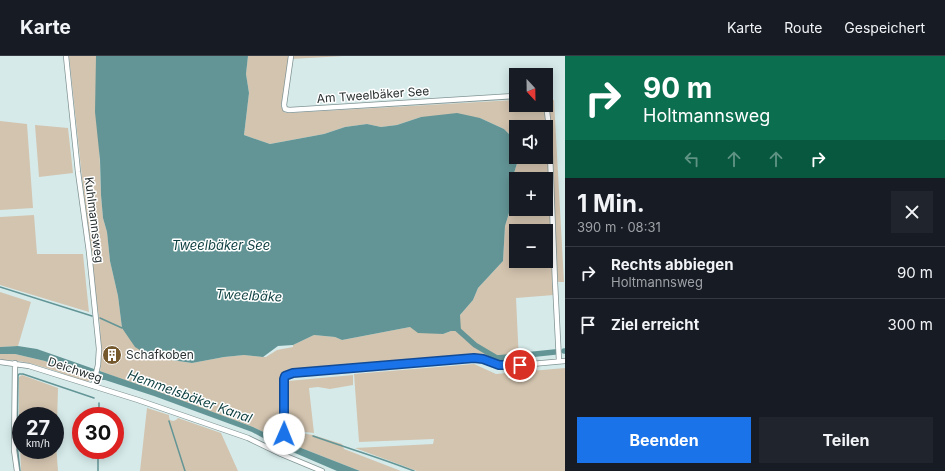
<!DOCTYPE html>
<html lang="de">
<meta charset="utf-8">
<style>
body{margin:0;font-family:Inter,sans-serif;background:#20242c;color:#f1f3f6;height:100vh;display:flex;flex-direction:column;font-size:15px;white-space:nowrap}
*{box-sizing:border-box;margin:0}
p{font-size:13px;color:#9ea1a6}
.icon{flex:none;width:22px;height:22px;fill:none;stroke:currentColor;stroke-width:2;stroke-linecap:round;stroke-linejoin:round}
.map{position:relative;flex:1;overflow:hidden}
.panel{display:flex;flex-direction:column;background:#171b24;width:380px}
.panel>*{flex:none}
.banner{background:#0b6e4f;color:#fff;overflow:hidden}
.needle{width:26px;rotate:158deg}
.tools{position:absolute;left:509px;top:12px;display:grid;gap:8px}
.tools a{display:grid;place-items:center;width:44px;height:44px;border-radius:0px;background:#171b24;box-shadow:0 2px 10px #0003;font-size:20px}
.speed{position:absolute;left:12px;top:351px;display:flex;gap:8px;font-size:20px;font-weight:700;text-align:center}
.speed>*{display:grid;place-content:center;width:52px;height:52px;border-radius:50%;background:#171b24;box-shadow:0 2px 10px #0003;line-height:1}
.speed small{font-size:10px;font-weight:400}
.speed .limit{border:6px solid #d22;background:#fff;color:#111}
.pin{position:absolute;display:grid;place-items:center;width:34px;height:34px;color:#fff;margin:-17px;border:2px solid #fff;border-radius:50%;box-shadow:0 1px 4px #0007}
.me{position:absolute;width:44px;margin:-22px;rotate:1deg;stroke-linejoin:round;filter:drop-shadow(0 0 3px #0008)}
.turn{display:flex;align-items:center;gap:14px;height:84px;padding:0 12px;font-size:18px}
.turn .icon{width:52px;height:52px;stroke-width:2.5}
.turn b{display:block;font-size:28px;line-height:34px}
.lanes{display:flex;align-items:center;height:38px;padding:0 12px;background:#0003;justify-content:center;gap:20px;direction:ltr}
.lanes .off{opacity:.35}
.round{display:grid;place-items:center;flex:none;width:42px;height:42px;border-radius:0px;background:#20242c}
.headline{display:flex;align-items:center;justify-content:space-between;height:68px;padding:0 12px}
h1{font-size:24px;font-weight:700;line-height:30px}
.primary-button{display:flex;gap:8px;margin-top:auto;padding:8px 12px}
.primary-button a{flex:1;height:46px;border-radius:0px;background:#1a73e8;color:#fff;font-size:16px;font-weight:700;line-height:46px;text-align:center}
.primary-button a+a{background:#20242c;color:#f1f3f6}
ul{padding:0;list-style:none}
li{display:flex;align-items:center;gap:12px;height:52px;padding:0 12px;border-top:1px solid #363941}
li div{flex:1}
li b{display:block;font-size:15px}
li em{font-style:normal}
header{display:flex;align-items:center;gap:24px;box-sizing:border-box;height:56px;padding:0 20px;background:#171b24;border-bottom:1px solid #363941}
header strong{font-size:19px}
nav{display:flex;gap:22px;margin-inline-start:auto;font-size:14px}
main{display:flex;flex:1;min-height:0}
.map>svg:first-child{display:block}
.green{fill:#d3c4af;fill-rule:evenodd}
.water{fill:#639596}
.lines{fill:none;stroke-linecap:round;stroke-linejoin:round}
.stream{stroke:#639596;stroke-width:1.5}
.canal{stroke:#639596;stroke-width:5.5}
.minor-casing{stroke:#829494;stroke-width:6}
.minor{stroke:#fff;stroke-width:4.5}
.route-casing{stroke:#114b97;stroke-width:10}
.route{stroke:#1a73e8;stroke-width:7}
.labels{text-anchor:middle;stroke-width:3;stroke-linejoin:round;paint-order:stroke}
.street-label{font-size:12px;fill:#2a3132;stroke:#fff}
.poi-label{font-size:12px;fill:#2a3132;stroke:#fff;text-anchor:start}
.water-label{font-size:13px;font-style:italic;fill:#0e3f40;stroke:#fff}
</style>
<header>
<strong>Karte</strong>
<nav><a>Karte</a><a>Route</a><a>Gespeichert</a></nav>
</header>
<main>
<div class="map">
<svg width="565" height="415" viewBox="0 0 565 415">
<rect width="100%" height="100%" fill="#d6eaea"/>
<path class="green" d="M69 0H96L101 139 103 162 107 176 110 205 118 240 122 272 151 301 192 307 224 301 244 299 266 301 277 294 293 291V289L314 279 335 281 342 284 410 271 443 278 451 275H460V259L473 244 478 232 503 205 505 170 514 141V117L519 101H546V71H516V85L504 73 480 62 421 61 397 69 381 71 367 68 345 71 324 78 270 88 244 79 249 37 246 18 248 0H290L281 50 284 56 288 57 516 44V49H545L547 72 554 239 516 242 519 306 500 308 476 300H457L285 316 281 321 282 373 278 383 253 371 100 315 101 307 100 269 90 196ZM516 123H546V153H516ZM516 175H546V205H516Z
M292 0H344L291 3Z
M554 44 564 226H557L549 45Z
M0 65 27 68 33 152 0 154Z
M35 69 68 72 73 117 39 121Z
M34 159 37 198H83L89 256 0 229V161Z
M0 236 31 246 18 290 0 291Z
M0 298H15L45 305 59 311 66 312 69 314 77 315 79 317 87 318 88 320 92 322 88 326H85C58 316 29 303 0 304Z
M474 308 496 318 565 312V415H417L355 392 433 388 434 383 359 386 354 318Z
M22 319 58 332 57 368 55 374V360H21V394H55V376L58 415H21L19 361V321Z
M353 319V329L330 333 318 331 309 332 314 377 288 374V325Z
M147 352 169 359V361L170 364 173 365 176 364 178 362 221 377 238 415H140Z
M286 375 313 379 342 388 344 393 401 415H360L291 388 286 385Z"/>
<path class="water" d="M96 0H248L246 18 249 37 244 79 270 88 324 78 345 71 367 68 381 71 397 69 421 61 457 57 480 62 504 73 516 85V101H519L514 117V141L505 170 503 205 478 232 473 244 460 259 461 275H451L443 278 418 277 410 271 342 284 335 281 314 279 293 289 278 290 263 301 244 299 224 301 192 307 151 301 135 291 122 272 118 240 110 205 107 176 103 162 101 139 100 104 95 56Z
M18 290 37 293 154 334 253 371 278 383 276 389 252 376 154 340 105 324H98L92 322 87 318 79 317 77 315 69 314 66 312 59 311 45 305 15 298H0V291Z
M284 385H286L291 388 360 415H337L281 391Z"/>
<g class="lines">
<path class="stream" d="M0 231 92 260
M100 262 122 272
M99 360V347
M169 365 185 415
M313 380C347 392 381 402 414 415
M20 415 17 389 18 320 19 318H23L94 342
M98 415V394"/>
<path class="canal" d="M455 271 475 289 497 302 555 296
M564 295H565"/>
<g class="minor-casing">
<path id="minor" d="M66 0 78 116 89 196 99 293 98 309 93 330
M291 0 284 49 285 53 289 54 516 40
M546 47 549 72 555 226 559 305
M0 306 29 310 138 344 248 382 281 398 322 415
M15 307 14 394 17 415
M277 396 284 378V323L285 320 293 317 475 302 483 303 499 309 509 310 565 305"/>
</g>
<use href="#minor" class="minor"/>
</g>
<g class="lines">
<g class="route-casing">
<path id="route" d="M284 378V323L285 320 293 317 474 302 483 303 499 309H520"/>
</g>
<use href="#route" class="route"/>
</g>
<defs>
<g id="building-disc" transform="scale(1)"><circle r="9.5" fill="#75582c" stroke="#fff"/><path d="M-4-6H4V6H1V3H-1V6H-4ZM-2.5-4.3h1.7v1.8h-1.7ZM.8-4.3h1.7v1.8H.8ZM-2.5-1h1.7V.8h-1.7ZM.8-1h1.7V.8H.8Z" fill="#fff"/></g>
</defs>
<g fill-rule="evenodd">
<use href="#building-disc" x="112" y="299"/>
</g>
<g class="labels">
<g class="street-label">
<text transform="translate(373 39) rotate(-4)" y="4">Am Tweelbäker See</text>
<text transform="translate(94 164) rotate(83)" y="4">Kuhlmannsweg</text>
<text transform="translate(75 314) rotate(18)" y="4">Deichweg</text>
</g>
<g class="poi-label">
<text x="126" y="303">Schafkoben</text>
</g>
<g class="water-label">
<text x="221" y="194">Tweelbäker See</text>
<text transform="translate(249 239) rotate(3)" y="5">Tweelbäke</text>
<text transform="translate(190 340) rotate(20)" y="5">Hemmelsbäker Kanal</text>
</g>
</g>
</svg>
<div class="tools">
<a><svg class="needle" viewBox="-14 -14 28 28"><path d="M0-13l5 13h-10z" fill="#e53935"/><path d="M0 13l5-13h-10z" fill="#9ea1a6"/></svg></a>
<a><svg class="icon" aria-label="sound" viewBox="0 0 24 24"><path d="M4 9h4l5-4v14l-5-4H4zM17 9q2 3 0 6"/></svg></a>
<a>+</a>
<a>−</a>
</div>
<div class="speed"><div>27<small>km/h</small></div><div class="limit">30</div></div>
<div class="pin" style="left:520px;top:309px;background:#d93025"><svg class="icon" aria-label="arrive" viewBox="0 0 24 24"><path d="M6 21V4h12l-3 4 3 4H6"/></svg></div>
<svg class="me" style="left:284px;top:378px" viewBox="-20 -20 40 40"><circle r="19" fill="#fff"/><path d="M0-13L10 11 0 6-10 11z" fill="#1a73e8"/></svg>
</div>
<section class="panel">
<div class="banner">
<div class="turn"><svg class="icon" aria-label="right" viewBox="0 0 24 24"><path d="M7 20v-9h11M14 6l5 5-5 5"/></svg><div><b>90 m</b>Holtmannsweg</div></div>
<div class="lanes"><svg class="icon off" aria-label="left" viewBox="0 0 24 24"><path d="M17 20v-9H6M10 6l-5 5 5 5"/></svg><svg class="icon off" aria-label="ahead" viewBox="0 0 24 24"><path d="M12 20V5M6 11l6-6 6 6"/></svg><svg class="icon off" aria-label="ahead" viewBox="0 0 24 24"><path d="M12 20V5M6 11l6-6 6 6"/></svg><svg class="icon" aria-label="right" viewBox="0 0 24 24"><path d="M7 20v-9h11M14 6l5 5-5 5"/></svg></div>
</div>
<div class="headline"><div><h1>1 Min.</h1><p>390 m · 08:31</p></div><a class="round"><svg class="icon" aria-label="close" viewBox="0 0 24 24"><path d="M6 6l12 12M18 6L6 18"/></svg></a></div>
<ul>
<li><svg class="icon" aria-label="right" viewBox="0 0 24 24"><path d="M7 20v-9h11M14 6l5 5-5 5"/></svg><div><b>Rechts abbiegen</b><p>Holtmannsweg</p></div><em>90 m</em></li>
<li><svg class="icon" aria-label="arrive" viewBox="0 0 24 24"><path d="M6 21V4h12l-3 4 3 4H6"/></svg><div><b>Ziel erreicht</b></div><em>300 m</em></li>
</ul>
<div class="primary-button"><a>Beenden</a><a>Teilen</a></div>
</section>
</main>
